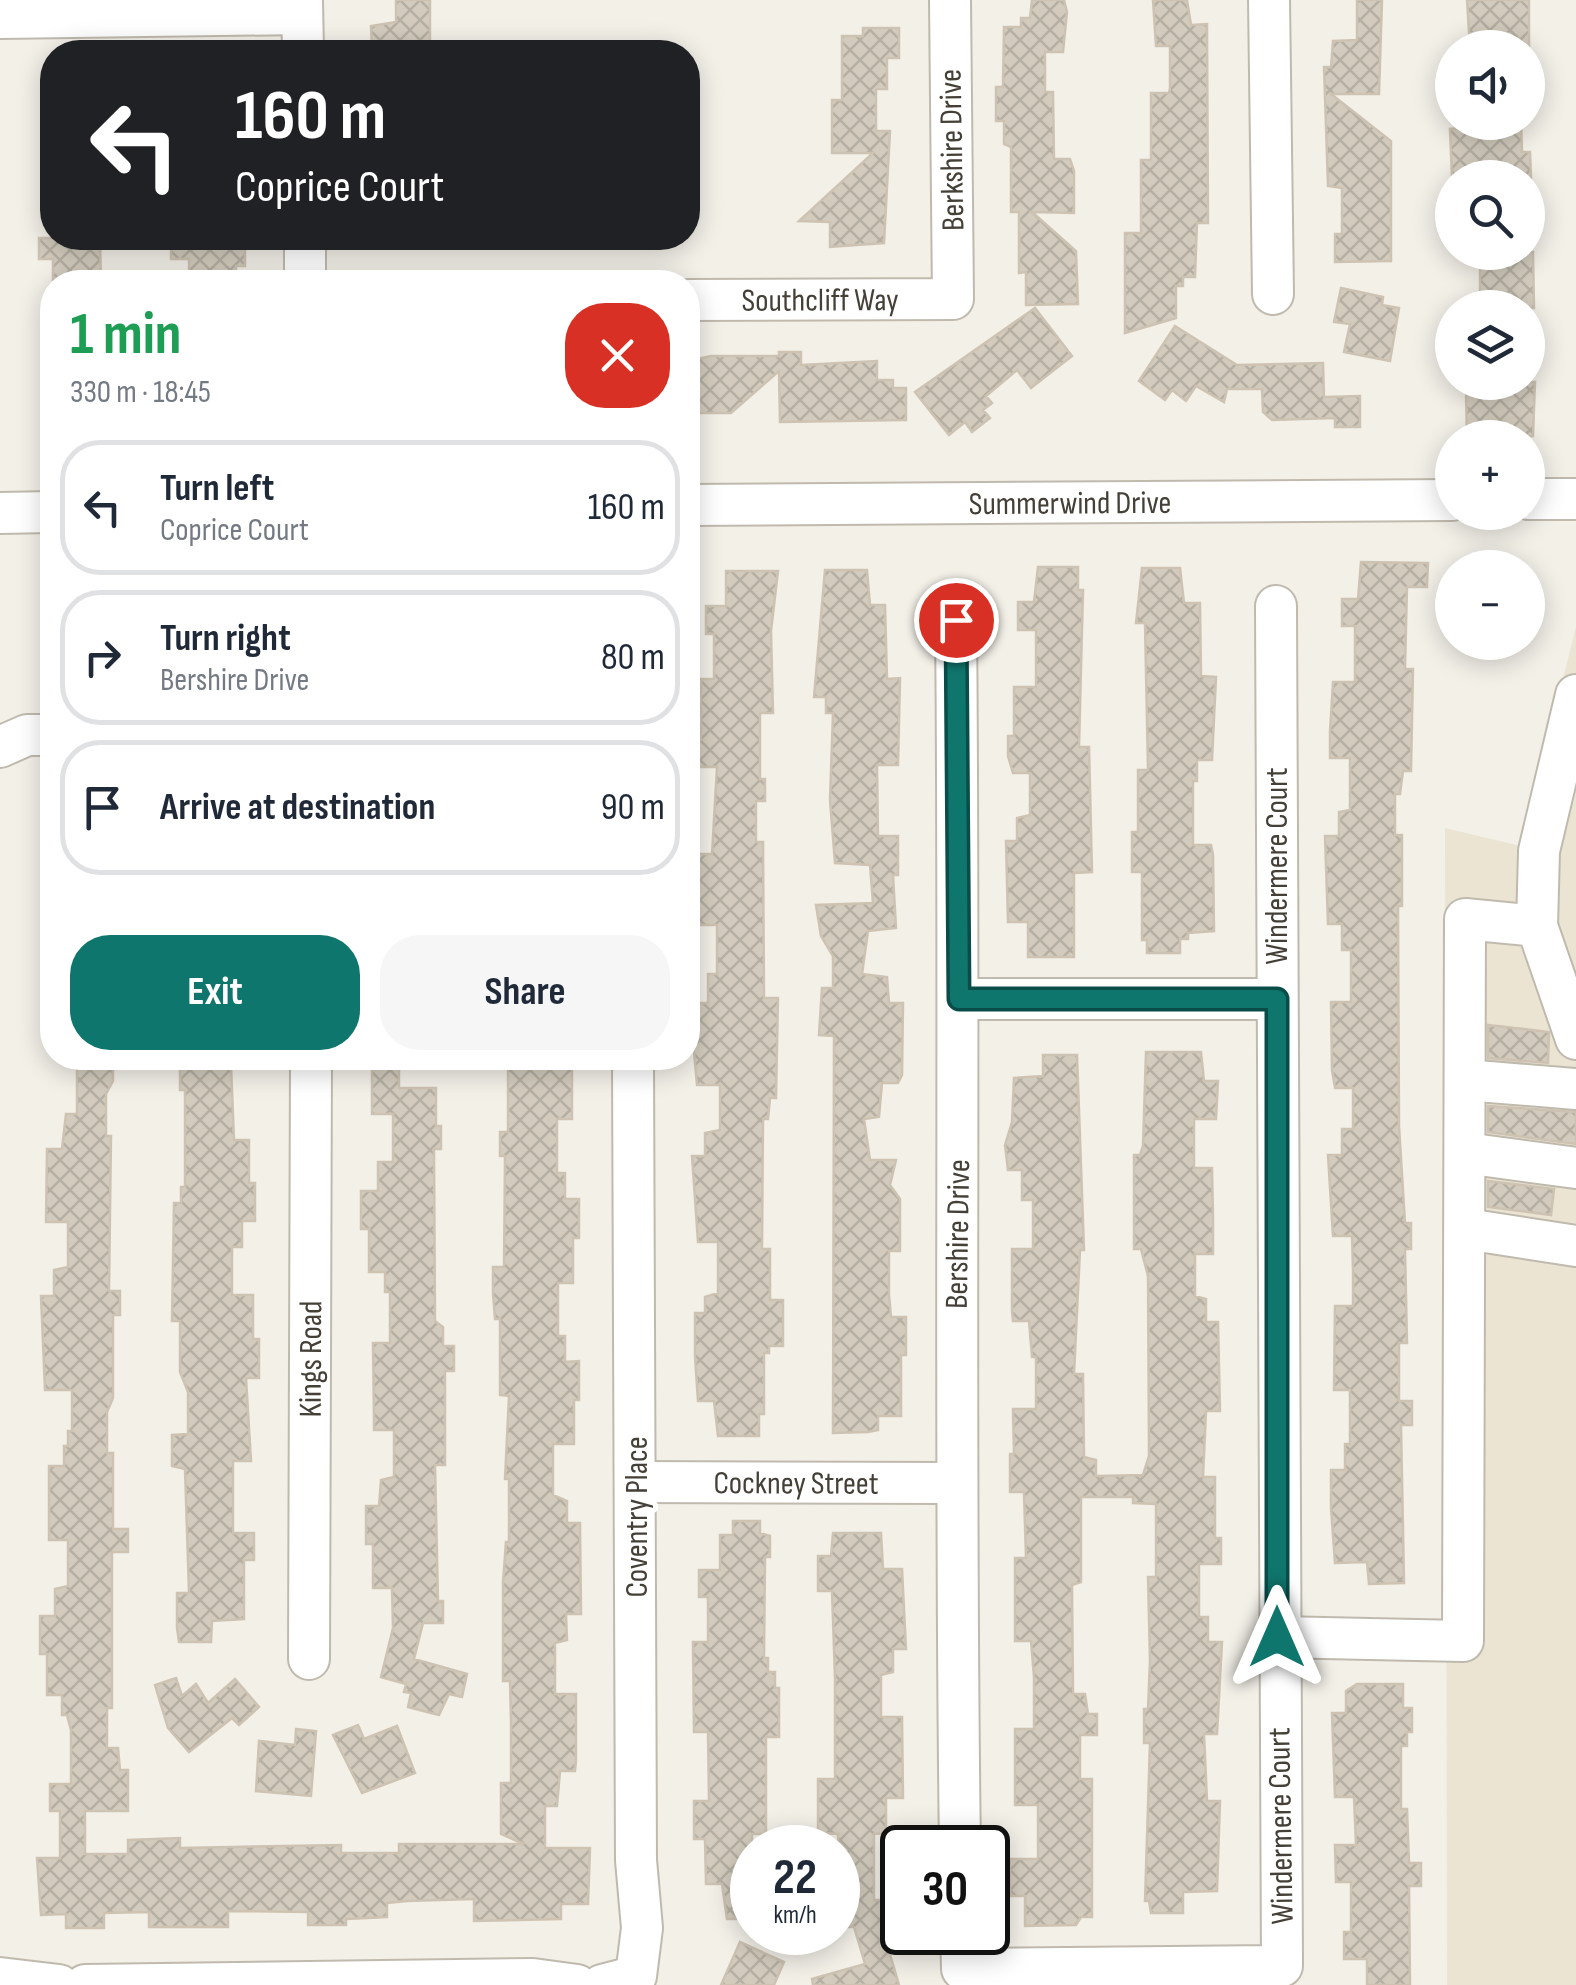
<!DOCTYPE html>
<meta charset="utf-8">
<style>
body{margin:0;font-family:"Sofia Sans Condensed",sans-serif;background:#f6f6f7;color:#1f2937;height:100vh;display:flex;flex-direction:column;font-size:38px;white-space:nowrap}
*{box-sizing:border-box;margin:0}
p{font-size:32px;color:#747a83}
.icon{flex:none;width:55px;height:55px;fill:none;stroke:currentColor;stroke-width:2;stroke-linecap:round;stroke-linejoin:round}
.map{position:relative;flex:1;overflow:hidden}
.side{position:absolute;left:40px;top:270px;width:660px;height:800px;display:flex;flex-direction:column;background:#fff;border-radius:40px;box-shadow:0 5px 25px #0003}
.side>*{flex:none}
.hud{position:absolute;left:40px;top:40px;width:660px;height:210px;border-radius:40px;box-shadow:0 5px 25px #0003;background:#202124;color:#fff;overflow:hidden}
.controls{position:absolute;left:1435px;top:30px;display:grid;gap:20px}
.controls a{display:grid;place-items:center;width:110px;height:110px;border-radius:50%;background:#fff;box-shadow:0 5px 25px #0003;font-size:50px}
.speed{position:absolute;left:730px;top:1825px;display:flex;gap:20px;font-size:50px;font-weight:700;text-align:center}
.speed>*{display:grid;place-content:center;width:130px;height:130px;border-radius:50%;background:#fff;box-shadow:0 5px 25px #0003;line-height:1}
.speed small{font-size:25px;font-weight:400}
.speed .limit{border:5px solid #111;border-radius:15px;background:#fff;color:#111}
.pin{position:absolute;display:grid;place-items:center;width:85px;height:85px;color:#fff;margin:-42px;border:5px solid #fff;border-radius:50%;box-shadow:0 2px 10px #0007}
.me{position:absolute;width:110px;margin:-55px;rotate:0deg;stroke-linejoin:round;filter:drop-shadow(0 0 8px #0008)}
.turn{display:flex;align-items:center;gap:35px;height:210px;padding:0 30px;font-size:45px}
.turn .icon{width:130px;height:130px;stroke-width:2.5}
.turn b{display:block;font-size:70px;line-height:85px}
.round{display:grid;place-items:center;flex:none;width:105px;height:105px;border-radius:40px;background:#f6f6f7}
.head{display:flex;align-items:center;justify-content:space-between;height:170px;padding:0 30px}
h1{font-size:60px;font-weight:700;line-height:75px;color:#1e9e55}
.primary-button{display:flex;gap:20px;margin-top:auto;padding:20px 30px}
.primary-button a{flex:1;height:115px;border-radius:40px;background:#0f766e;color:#fff;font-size:40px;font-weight:700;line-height:115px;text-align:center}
.primary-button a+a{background:#f6f6f7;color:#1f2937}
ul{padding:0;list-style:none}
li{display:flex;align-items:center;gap:30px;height:135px;margin:0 20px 15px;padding:0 10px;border:5px solid #e0e1e3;border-radius:40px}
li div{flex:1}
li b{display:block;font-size:38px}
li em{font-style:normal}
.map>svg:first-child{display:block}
.education{fill:#ebe4d3}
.building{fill:url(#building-cross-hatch);stroke:#cec3b2;stroke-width:2.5}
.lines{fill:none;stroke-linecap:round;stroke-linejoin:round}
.minor-casing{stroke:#c0baae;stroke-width:44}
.minor{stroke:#fff;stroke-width:40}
.route-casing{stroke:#0a4d48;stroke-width:25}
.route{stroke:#0f766e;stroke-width:18}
.labels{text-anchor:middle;stroke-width:10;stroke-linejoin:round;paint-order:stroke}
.street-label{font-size:32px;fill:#454037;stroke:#fff}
</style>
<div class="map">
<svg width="1576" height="1985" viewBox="0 0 1576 1985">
<defs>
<pattern id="building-cross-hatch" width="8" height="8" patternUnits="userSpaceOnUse" patternTransform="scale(2.5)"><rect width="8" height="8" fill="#d3ccbe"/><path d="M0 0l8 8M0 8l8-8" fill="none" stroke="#b6b0a4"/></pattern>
</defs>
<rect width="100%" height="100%" fill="#f3f0e8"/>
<path class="education" d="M1576 627V1985H1447L1445 828 1521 846Z"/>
<path class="building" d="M396 0H430V52H372L371 26 396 22Z
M1032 0H1064L1067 12 1063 52H1045V92H1053L1054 159H1070L1074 171V213L1032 212 1076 251 1078 304 1026 305V272L1019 273V212H1011V147L1004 144V121H996V87H1003L1004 27H1021V18H1030Z
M1153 0H1187L1191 25 1207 24 1208 223H1197L1195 277H1183V286H1176V318L1125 333V233H1141V160H1151V93H1169L1170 88V46H1156Z
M1357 0H1382L1379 94H1331L1391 141V261L1335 262V234H1342V188L1328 186 1324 67H1331L1333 41 1357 40Z
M1467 0H1529V48H1470Z
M863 28H899V58H887V89H876V131H890L884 243 830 247V222L799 221 873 153H832V100H842V36H863Z
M1521 122 1522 152H1530L1531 178H1452L1450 129Z
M39 238H100L101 282H53V259H39Z
M171 238H245V266H236V282H189V259H171Z
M1480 252H1533L1534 308H1480Z
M1341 288 1383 297 1382 305 1399 308 1390 361 1344 352 1350 324 1334 322Z
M1035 308 1072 356 1031 388 1017 370 986 396 992 403 983 410 990 418 972 432 965 422 949 435 915 392Z
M1175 326 1237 365 1323 363 1324 397 1360 396V427H1335V418L1272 420 1263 412 1262 389H1227L1224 402 1196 386 1186 401 1172 390 1165 400 1139 381Z
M779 352H801V365L877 361V380H893V388H906V420L780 422 779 371 731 413H688V361L711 356H779Z
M1501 382H1535L1533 436 1467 437 1466 394H1500Z
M1361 562 1428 563 1427 587H1407L1405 669H1413L1411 771H1403L1400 794H1395V835H1402V906H1398L1399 1126 1405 1223H1411V1249H1405L1407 1343H1399V1401H1412V1425H1401L1404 1583 1369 1584 1367 1562 1335 1563 1331 1508V1470H1345V1444H1350V1390H1334L1335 1306H1353V1271L1352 1236H1333L1328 1155H1342V1129H1353V1088H1335L1332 1070 1331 1002H1351V950H1342V924H1328L1325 836H1339V812L1350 810V758H1330V732L1333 682H1355V626H1342V599H1358Z
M1038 567H1078V590H1083L1079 747H1089L1092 872 1074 873V957H1028V922H1008L1006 841H1017V818L1030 815V773H1013L1008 756V736H1014V687H1036V630H1018V602H1034Z
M1142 568H1180L1184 603H1200L1201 676 1216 677 1212 760H1197V781H1193V845H1211L1213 855 1214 931 1188 933V939H1180V953H1147V940H1142V872H1132V832H1138V770H1148L1145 623H1136Z
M825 570H867L870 605H885L887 679 900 678 898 765H877L878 836H898V875H893L896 928 868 931 862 974 887 977 889 1003H903L902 1075 898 1083H882L879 1117 864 1119 870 1160H896L890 1185 900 1199V1251H889V1295L891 1317H906V1355H901V1416H878V1430L868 1432 833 1433 834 1036 819 1035 822 988H833V956L821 936 816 905 873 903 870 865 835 863 830 800 833 713H826V697H814Z
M726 571H778L771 631 773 713H760V779H765V801H756V842H763L764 998H778L776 1098H770L768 1119H763L762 1249H770V1300H783V1346H769V1353H764V1414H759V1436H718L714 1401H698L695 1357V1313H705V1297L718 1293V1242H698L692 1156H705V1133L720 1130V1085H697L693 1041V1003H708V974H717V925H698L697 854H712L717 767H695V740H701V679H714V634H706V606H726Z
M1488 1025 1549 1032 1548 1063 1488 1058Z
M1146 1052H1201L1204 1081H1218L1216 1119H1194V1168H1212L1213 1218V1254H1195V1296L1206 1299V1322H1218L1220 1411H1206L1203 1477H1215V1538H1221V1564H1199V1617H1208V1642H1222L1217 1734H1204L1207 1801H1220L1217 1891 1183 1892V1913H1151L1149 1901H1145L1150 1743H1144V1709H1148L1150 1660 1148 1577H1156V1504L1133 1503V1497H1081V1582L1072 1585 1073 1694H1085L1088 1714H1097V1735H1080V1779H1092V1917H1081L1076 1925 1025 1926V1896H1010V1859H1038V1805H1015V1729H1034V1677L1031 1641H1015V1558H1026L1024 1492H1010V1454H1014L1013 1409H1036V1357H1032L1029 1321H1013L1012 1311V1249H1033V1200H1022V1170H1008L1005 1145 1012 1122 1014 1078 1043 1076V1055H1077L1084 1250H1080L1074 1374H1083L1084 1457 1096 1460V1476L1143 1475 1149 1456 1148 1276 1141 1249H1134V1155H1140L1143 1146Z
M77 1058H113V1081L106 1094V1136H111L109 1291H120V1315H113V1398L107 1412V1453H113V1529H128V1552H112V1708H107V1748H118L120 1770H128V1811H85V1854H128V1840L180 1838V1848L341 1845V1853H399V1844H524L501 1834V1783H511V1721L510 1681H503V1582L506 1542H509V1479H505L509 1396 500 1395V1319H495L493 1294V1267H504L505 1156H500V1132H508V1058H572V1119H557V1173H565V1199H579V1238H573V1283H558V1336H565V1362L579 1361V1400H574V1444H553V1495L567 1501V1523H580L581 1614H566L567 1640 555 1643V1694H576V1761L575 1771H560L557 1806H545V1848H590L588 1904H561V1919L474 1921V1899L407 1901 387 1903V1917L346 1919V1925H308V1912L228 1911V1927H149V1912L104 1913V1928H66V1914L41 1915 37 1858H60V1811H50V1784H71V1730L67 1715H62V1695H47V1654H40V1616H55V1589L68 1586V1540H49V1466H64V1446H68V1431H72V1390H45L41 1296H54V1270L68 1267V1222H46L47 1149H62L66 1114H77Z
M180 1058H224V1065H231L234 1140H249V1183H255V1221H242V1247H232V1295H253V1339H259V1378H246L251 1461H233V1533H254V1560H244V1619L212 1621 211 1642H179L177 1628V1593H189L185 1469 172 1466V1435L188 1434V1392L180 1372V1321H172L174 1203H181V1187H185V1090H180Z
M372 1058H399V1088H436V1126H441V1149H434L435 1321 443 1327V1346H454V1371H445V1465H435L438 1601H443V1623H423L414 1659 467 1674 462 1697 449 1694 439 1715 408 1707 411 1693 404 1692 406 1684 381 1677 393 1628 392 1588H373V1544H366V1506H379L381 1480 394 1477V1430H374V1421L373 1343H390V1292H385V1272H369V1229H361V1191H378V1162H393V1114H372Z
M1488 1106 1576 1112V1144L1488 1132Z
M1488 1181 1554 1189 1551 1215 1488 1207Z
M733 1521H760V1533L770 1536V1557H765L764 1658H768V1672H775V1688H779V1737H766V1834H752V1919H727L722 1884H706L705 1839H694V1801H709L708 1732H694L693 1642H708V1597H699V1570H720V1535H733Z
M833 1533H881L883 1569H902L906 1649H893V1672L881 1675V1717H902L903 1798H886V1833L874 1834V1900H894V1927H882L899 1985H813L812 1979 865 1964 854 1927H838V1834L818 1833V1779H835V1679L832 1591H818V1556H831Z
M176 1678 182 1696 196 1684 208 1703 235 1679 259 1707 239 1725 232 1718 189 1752 168 1728 155 1685Z
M1357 1684H1403V1708H1412V1732H1407V1746H1401V1809H1407L1409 1863H1421V1886H1409L1410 1985H1367V1959H1344V1932H1351V1882H1336L1335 1845H1356L1354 1797H1335L1332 1713H1346V1691Z
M358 1725 364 1739 397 1726 415 1773 362 1793 333 1735Z
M296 1729 316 1731 311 1796 256 1791 259 1741 295 1745Z
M740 1942 784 1962 774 1985H721Z"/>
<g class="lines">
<g class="minor-casing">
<g id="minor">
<path d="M302 0 303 52"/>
<path d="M1269 0 1273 294"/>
<path d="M0 18 302 14"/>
<path d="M305 238V282"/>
<path id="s1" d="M688 300 953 299 950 0"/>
<path d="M1528 499H1576"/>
<path id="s2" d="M688 505 1452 500"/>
<path d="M0 513 52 512"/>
<path d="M956 620C960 1029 954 1438 960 1848"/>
<path d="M0 747 27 735H52"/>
<path d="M1537 926 1539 851 1576 695"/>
<path d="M959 999H1277"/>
<path d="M1465 1080 1576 1089"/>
<path d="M1465 1153 1576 1168"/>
<path d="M1466 1229 1576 1246"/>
<path id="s3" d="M636 1482 955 1483"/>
<path d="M1277 1637 1463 1641 1465 919 1537 926 1576 1039"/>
<path id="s4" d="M309 1659 311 1058"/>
<path d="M961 1932 962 1969 1282 1966 1276 606"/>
<path d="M0 1978 59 1985"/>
<path d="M85 1985 533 1979 577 1985"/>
<path d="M602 1985 636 1976 642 1928 636 1860 633 1058"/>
</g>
</g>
<use href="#minor" class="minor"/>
</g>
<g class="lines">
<g class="route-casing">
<path id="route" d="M956 620 959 999H1277V1637"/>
</g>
<use href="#route" class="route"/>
</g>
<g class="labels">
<g class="street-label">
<text transform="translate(951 150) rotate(-91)" y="11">Berkshire Drive</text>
<text dy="11" stroke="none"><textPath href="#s1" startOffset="132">Southcliff Way</textPath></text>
<text dy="11" stroke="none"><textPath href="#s2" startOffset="382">Summerwind Drive</textPath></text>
<text transform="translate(1276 866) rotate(-90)" y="11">Windermere Court</text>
<text transform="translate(957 1234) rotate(-89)" y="11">Bershire Drive</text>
<text dy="11" stroke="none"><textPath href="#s4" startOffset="300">Kings Road</textPath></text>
<text dy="11" stroke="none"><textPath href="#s3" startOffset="160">Cockney Street</textPath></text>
<text transform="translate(636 1517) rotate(-90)" y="11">Coventry Place</text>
<text transform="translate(1280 1826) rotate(-91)" y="11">Windermere Court</text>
</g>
</g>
</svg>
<div class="controls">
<a><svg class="icon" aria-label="sound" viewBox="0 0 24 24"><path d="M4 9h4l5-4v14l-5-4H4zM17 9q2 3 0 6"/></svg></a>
<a><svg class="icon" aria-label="search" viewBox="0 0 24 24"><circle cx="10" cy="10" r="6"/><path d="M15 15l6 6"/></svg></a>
<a><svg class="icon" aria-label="layers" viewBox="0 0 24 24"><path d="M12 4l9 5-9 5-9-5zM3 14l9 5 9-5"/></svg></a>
<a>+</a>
<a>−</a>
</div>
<div class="speed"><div>22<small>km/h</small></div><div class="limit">30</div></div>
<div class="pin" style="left:956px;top:620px;background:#d93025"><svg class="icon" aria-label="arrive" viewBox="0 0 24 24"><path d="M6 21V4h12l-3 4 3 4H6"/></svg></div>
<svg class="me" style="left:1277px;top:1637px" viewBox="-20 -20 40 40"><path d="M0-17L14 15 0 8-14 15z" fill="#0f766e" stroke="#fff" stroke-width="4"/></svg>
<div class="hud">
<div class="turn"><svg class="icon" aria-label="left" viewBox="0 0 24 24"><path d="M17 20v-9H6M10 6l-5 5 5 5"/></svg><div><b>160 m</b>Coprice Court</div></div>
</div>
<section class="side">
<div class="head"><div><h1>1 min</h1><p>330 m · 18:45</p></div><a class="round" style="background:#d93025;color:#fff"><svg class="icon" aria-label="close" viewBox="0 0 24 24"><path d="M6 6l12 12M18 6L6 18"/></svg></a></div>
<ul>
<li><svg class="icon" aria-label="left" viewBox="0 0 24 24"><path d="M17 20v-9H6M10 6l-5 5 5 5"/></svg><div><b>Turn left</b><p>Coprice Court</p></div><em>160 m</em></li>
<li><svg class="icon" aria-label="right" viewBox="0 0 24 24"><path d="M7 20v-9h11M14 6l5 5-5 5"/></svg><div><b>Turn right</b><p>Bershire Drive</p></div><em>80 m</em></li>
<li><svg class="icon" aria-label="arrive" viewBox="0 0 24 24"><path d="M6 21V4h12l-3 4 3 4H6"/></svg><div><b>Arrive at destination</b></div><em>90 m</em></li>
</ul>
<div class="primary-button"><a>Exit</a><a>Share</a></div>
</section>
</div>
